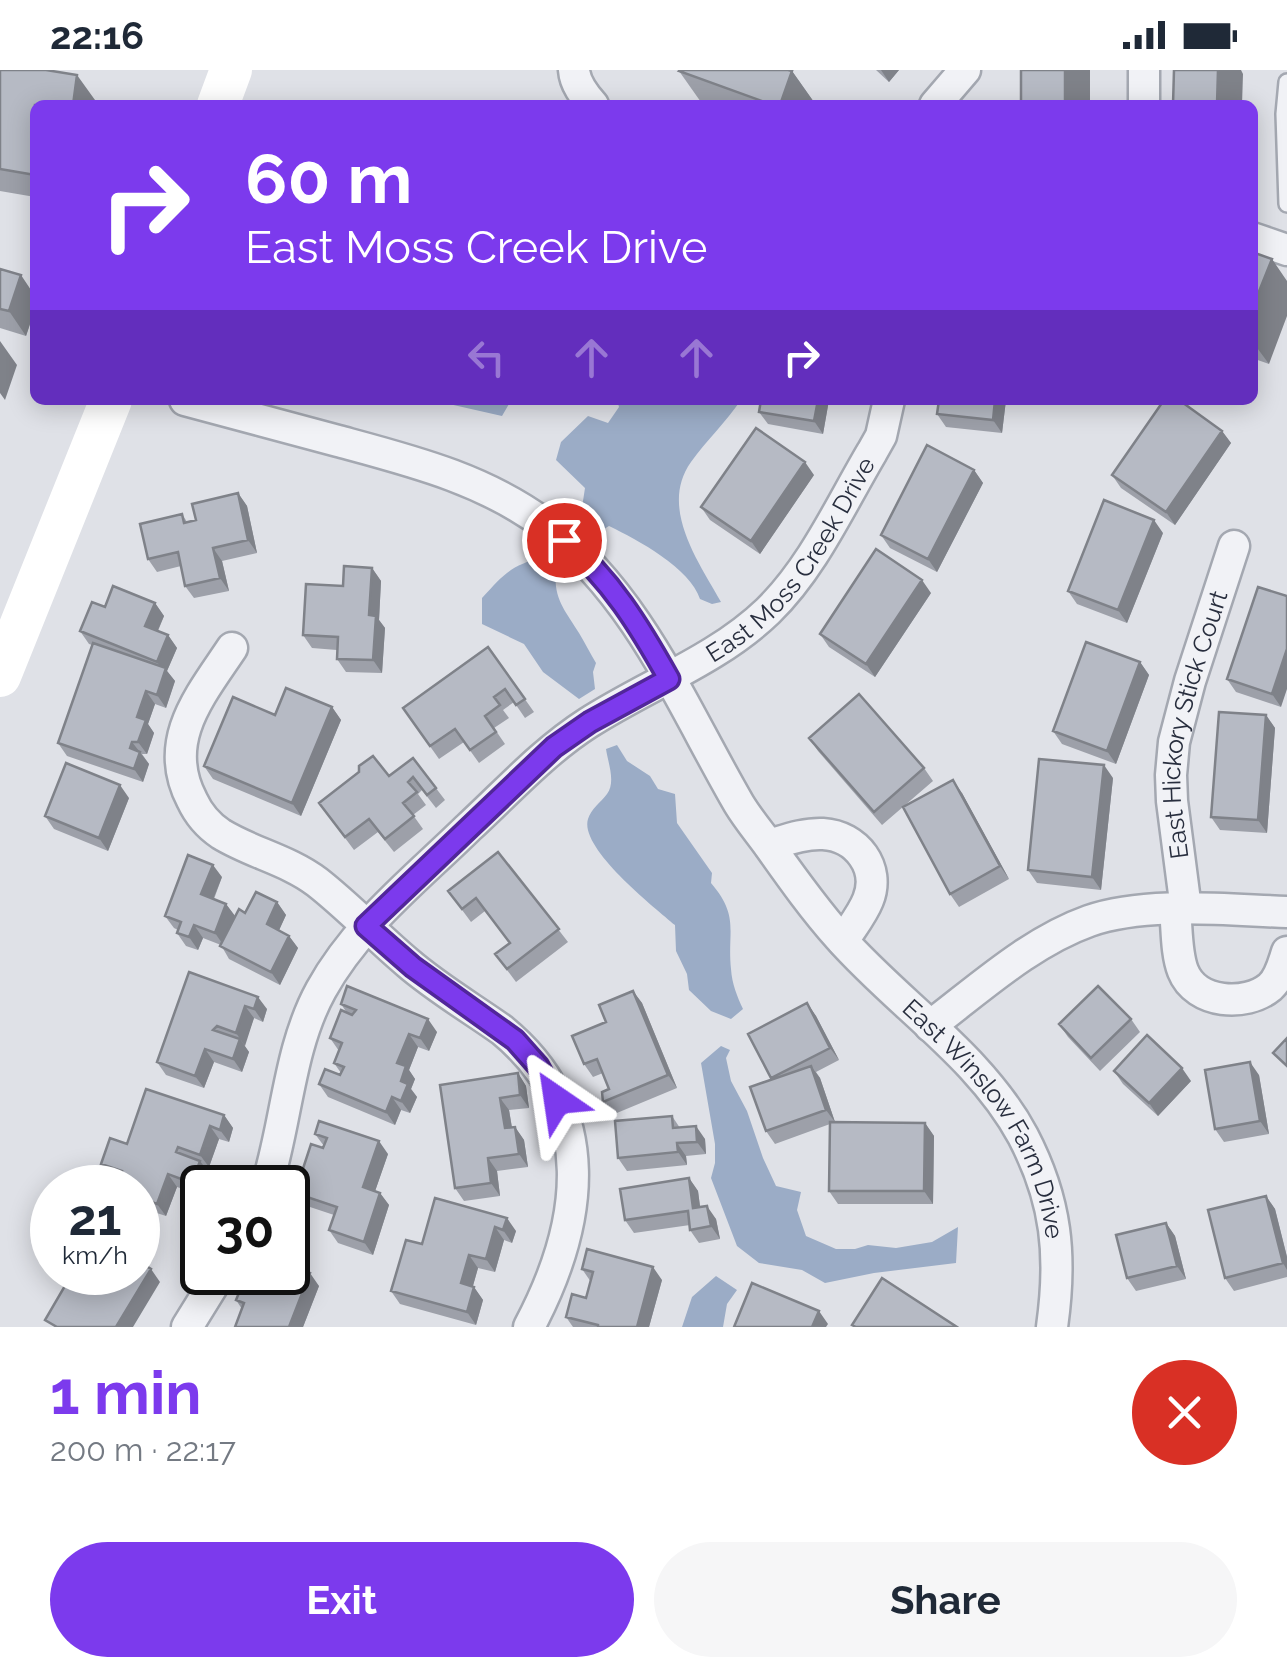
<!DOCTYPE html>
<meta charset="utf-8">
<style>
body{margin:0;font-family:Raleway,sans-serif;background:#f6f6f7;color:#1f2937;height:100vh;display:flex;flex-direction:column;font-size:38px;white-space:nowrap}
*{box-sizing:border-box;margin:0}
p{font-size:32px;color:#747a83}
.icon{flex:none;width:55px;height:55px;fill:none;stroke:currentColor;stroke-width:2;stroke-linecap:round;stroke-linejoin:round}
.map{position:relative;height:1257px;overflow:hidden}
.sheet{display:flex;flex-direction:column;background:#fff;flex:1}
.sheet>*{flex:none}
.hud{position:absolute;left:30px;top:30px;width:1228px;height:305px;border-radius:15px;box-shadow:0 5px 25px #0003;background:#7c3aed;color:#fff;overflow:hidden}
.speed{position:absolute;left:30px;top:1095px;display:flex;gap:20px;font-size:50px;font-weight:700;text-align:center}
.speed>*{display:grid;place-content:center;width:130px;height:130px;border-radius:50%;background:#fff;box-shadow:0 5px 25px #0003;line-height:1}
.speed small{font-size:25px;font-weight:400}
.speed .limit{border:5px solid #111;border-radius:15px;background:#fff;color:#111}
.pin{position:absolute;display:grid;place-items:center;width:85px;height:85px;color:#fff;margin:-42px;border:5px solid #fff;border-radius:50%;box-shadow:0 2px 10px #0007}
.me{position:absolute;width:110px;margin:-55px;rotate:328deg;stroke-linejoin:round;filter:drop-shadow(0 0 8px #0008)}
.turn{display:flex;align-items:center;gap:35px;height:210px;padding:0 50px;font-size:45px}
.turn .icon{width:130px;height:130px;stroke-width:2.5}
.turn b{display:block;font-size:70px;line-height:85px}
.lanes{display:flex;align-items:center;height:95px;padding:0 50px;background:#0003;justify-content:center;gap:50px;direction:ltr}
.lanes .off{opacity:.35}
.round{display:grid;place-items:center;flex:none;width:105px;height:105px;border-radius:52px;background:#f6f6f7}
.overview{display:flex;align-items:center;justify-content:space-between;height:170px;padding:0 50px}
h1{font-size:60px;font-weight:700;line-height:75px;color:#7c3aed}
.cta{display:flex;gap:20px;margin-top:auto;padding:20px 50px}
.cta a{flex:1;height:115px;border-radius:60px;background:#7c3aed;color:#fff;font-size:40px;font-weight:700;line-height:115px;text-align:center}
.cta a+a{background:#f6f6f7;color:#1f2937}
.status{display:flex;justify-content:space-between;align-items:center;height:70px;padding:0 50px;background:#fff;direction:ltr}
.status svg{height:28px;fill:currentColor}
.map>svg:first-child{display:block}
.water{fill:#9bacc6}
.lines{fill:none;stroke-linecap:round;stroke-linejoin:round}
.lane-casing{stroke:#a4a8b1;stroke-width:20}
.street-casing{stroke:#a4a8b1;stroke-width:35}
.lane{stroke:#f1f2f6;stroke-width:15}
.street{stroke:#f1f2f6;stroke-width:30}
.secondary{stroke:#fff;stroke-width:42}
.wall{fill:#9da0a9}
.shaded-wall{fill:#7f8289}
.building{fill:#b6bac4;stroke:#7f8289;stroke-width:2.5}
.route-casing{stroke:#51269a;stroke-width:25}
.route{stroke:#7c3aed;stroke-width:18}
.labels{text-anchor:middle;stroke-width:9;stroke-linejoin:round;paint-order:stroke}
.street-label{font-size:25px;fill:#282e3e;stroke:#eef0f5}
</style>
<div class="status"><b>22:16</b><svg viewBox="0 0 49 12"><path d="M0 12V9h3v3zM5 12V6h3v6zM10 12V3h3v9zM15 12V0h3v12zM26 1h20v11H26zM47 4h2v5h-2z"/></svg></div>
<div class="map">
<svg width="1287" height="1257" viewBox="0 0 1287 1257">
<rect width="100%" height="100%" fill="#dfe1e7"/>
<path class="water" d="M443 330H509V334L502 346 449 334Z
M617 330H741C726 352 706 371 691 392 659 437 698 491 721 532L712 534 700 529C690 498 638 470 609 456L599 462 581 444 585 418 556 390 561 372 588 346 608 353 619 337Z
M544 487 556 500C553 529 565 540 579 563 585 573 590 583 596 593L593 602 595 619 579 629 543 602 524 574 482 554V528C504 504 511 495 544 487Z
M617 675 627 691 650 706 658 719 675 724 677 753 712 803 711 813C740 847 727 861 731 899 732 914 737 926 743 939L731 949 711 941 689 920 687 904 676 881 675 855C654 837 579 778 588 749 591 739 601 732 607 724 616 712 608 693 606 679Z
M721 976 730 980 726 988 731 1011 747 1041 763 1088 776 1116 801 1122 797 1140 806 1166 836 1179H855L868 1175 896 1178 932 1172 958 1157 956 1193 874 1203 825 1213 802 1200 759 1193 737 1176 711 1108 715 1093V1074L701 993Z
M716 1206 737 1220 727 1234 723 1257H682L692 1227Z"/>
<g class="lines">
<g class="lane-casing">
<path id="lane" d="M1287 12 1284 44 1287 134"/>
</g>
<g class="street-casing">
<g id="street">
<path d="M574 0C575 14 584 25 593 35"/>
<path d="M935 35 965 0"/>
<path d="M1144 35V0"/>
<path d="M1252 168 1287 180"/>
<path id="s1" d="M185 330C236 344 287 357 338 371 412 391 485 409 547 456 639 527 682 636 739 734 748 749 760 763 770 777 792 808 814 839 839 867 899 935 980 986 1023 1066 1057 1131 1062 1186 1052 1257"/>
<path d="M232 578C200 626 161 671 192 730 198 743 209 756 221 764 252 783 288 790 317 812 349 837 377 867 408 893 437 918 471 938 502 960 601 1041 583 1155 529 1257"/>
<path d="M769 775C786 770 805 763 823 764 857 766 881 798 868 830 862 845 851 858 843 871"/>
<path d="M1175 839C1177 858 1176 883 1183 901 1196 934 1246 937 1270 917 1280 908 1283 894 1287 882"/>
<path id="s2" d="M1186 839 1172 731 1171 705 1174 672 1190 611 1234 476"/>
<path d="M930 956C979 919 1030 872 1089 851 1146 831 1227 840 1287 842"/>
<path id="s3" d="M266 1118C287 1053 288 980 321 920 356 856 416 809 468 758 507 722 543 682 588 653 647 615 717 590 768 541 813 497 840 436 872 382L881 366 889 330"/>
<path d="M187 1257 221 1202"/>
</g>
</g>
<use href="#lane" class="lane"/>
<use href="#street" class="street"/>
<path class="secondary" d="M218 35 231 0
M0 606 111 330"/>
</g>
<path class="wall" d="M0 0 95 30 94 35H35V127L0 121Z
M876 0H899L889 12Z
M679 1H792L816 35H703Z
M1252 182 1269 294 1252 288Z
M0 199 35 226V239L26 266 0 258Z
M761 330H829L823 364 768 354 759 342Z
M1006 330 1002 363 946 357 937 344Z
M1222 361 1231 373 1175 455 1121 418 1112 405Z
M974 400 983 413 937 502 890 478 881 465Z
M814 405 760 484 710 450 701 437Z
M238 423 247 436 257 483 222 491 229 521 194 528 185 516 181 496 157 502 148 489 182 444 187 452 196 450Z
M1163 463 1127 553 1077 534 1068 521Z
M372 498 381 511 379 550 385 558 382 603 346 602 337 589V580L312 578 303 565 343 516Z
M1258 517 1281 637 1236 622 1227 609Z
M931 523 875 607 829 577 820 564Z
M155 533 164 546 158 561 168 565 177 578 167 601 175 611 166 638 155 634 148 654 154 663 147 684H142L149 694 143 712 67 686 58 673 92 575 89 574 80 561 105 537Z
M488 577 534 642 525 648 514 632 503 640 509 648 494 658 505 674 479 693 464 672 439 689 403 638Z
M1140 592 1149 605 1116 694 1062 674 1053 661Z
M332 637 341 650 301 746 213 709 204 696 275 645Z
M1266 645 1275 658 1267 763 1220 760 1211 747Z
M809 668 924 698 933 711 882 755 818 681Z
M413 688 445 730 436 738 422 720 418 724 426 735 413 745 423 759 394 782 378 762 354 780 319 733 359 702 389 706Z
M1113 708 1101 820 1037 813 1028 800Z
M962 723 1009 809 959 837 950 824Z
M129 728 108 781 54 759 45 746Z
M498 782 568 872 516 912 495 884 510 873 485 841 471 852 448 821Z
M222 807 214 829 226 834 235 846 277 832 286 845 279 860 289 866 298 878 280 915 229 889 221 875 203 868 198 880 186 876 177 863 178 860 174 858 165 846Z
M189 902 267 939 263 952 254 948 244 975 249 982 242 1002 214 992 204 1018 166 1005 157 992Z
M633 921 642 933 677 1018 612 1045 603 1032 609 1019 603 1003 593 1007 584 994 606 952Z
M807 933 816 946 839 990 816 1002 820 1008 835 1052 925 1053 934 1066 933 1134H838L829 1121 830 1054 775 1074 766 1061 771 1009Z
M341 934 437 962 429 981 418 977 409 1000 415 1009 411 1019 417 1027 410 1043 401 1040 395 1055 328 1027 319 1014 340 1005 341 1003 334 993 339 981 330 968 347 943Z
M1131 949 1140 962 1100 1001 1068 967 1059 954Z
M1114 1001 1191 1011 1158 1046 1123 1014Z
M518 1003 526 1016 529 1038 509 1040 512 1057H515L524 1070 528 1097 497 1101 500 1126 464 1131 455 1118 440 1015Z
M1259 1005 1269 1064 1224 1072 1215 1059Z
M224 1045 233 1058 229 1072 219 1069 209 1097 203 1095 209 1103 201 1125 177 1117 166 1146 138 1137V1118L110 1107 101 1094 127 1074Z
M672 1046 680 1058 705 1069 706 1084 686 1086 687 1095 627 1101 618 1088Z
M315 1064 388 1084 375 1121 380 1123 389 1135 373 1185 338 1173 329 1160 334 1145 304 1135 295 1123 323 1078 324 1076Z
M689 1108 698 1121 700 1137 716 1149 720 1169 699 1173 690 1160V1155L634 1163 625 1150Z
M1266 1126 1275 1139 1287 1187V1207L1234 1221 1225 1208Z
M435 1128 516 1161 512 1173 504 1170 495 1202 478 1198 473 1216 483 1230 476 1255 400 1234 391 1221 422 1174Z
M1166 1153 1175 1166 1186 1209 1136 1221 1127 1208Z
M582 1199 662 1210 649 1257H573L566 1247 586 1228 591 1212Z
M248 1202H288L319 1216 303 1257H235L242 1239 236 1230 252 1209Z"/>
<path class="shaded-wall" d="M881 0H899L889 12Z
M1065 0H1090V35H1065Z
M1218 0H1241L1243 4 1242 35H1217Z
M792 1 816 35H780Z
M77 5 95 30 94 35H73Z
M1272 189 1287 211V246L1269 294 1252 271V239Z
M21 205 35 226V239L26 266 9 241Z
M0 271 17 295 5 330 0 323Z
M818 330H829L823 364 814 351Z
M995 330H1006L1002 363 993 350Z
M1222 361 1231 373 1175 455 1166 442Z
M805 392 814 405 760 484 751 471Z
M974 400 983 413 937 502 928 489Z
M238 423 247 436 257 483 248 470Z
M1154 450 1163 463 1127 553 1118 540Z
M213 478 222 491 229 521 220 508Z
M372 498 381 511 379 550 385 558 382 603 373 590 369 545Z
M922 510 931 523 875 607 866 594Z
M155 533 164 546 154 569 145 556Z
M168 565 177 578 167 601 175 611 166 638 157 625 164 602 157 592Z
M1287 579V619L1281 637 1272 624Z
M1140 592 1149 605 1116 694 1107 681Z
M146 621 155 634 148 654 154 663 147 684 138 672 137 647Z
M332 637 341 650 301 746 292 733Z
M1266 645 1275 658 1267 763 1258 750Z
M132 672 149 694 143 712 134 699 130 678Z
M1104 695 1113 708 1101 820 1092 807Z
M953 710 962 723 1009 809 1000 796Z
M120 715 129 728 108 781 99 768Z
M213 795 222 807 210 837 201 824Z
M277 832 286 845 276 867 267 854Z
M226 834 235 846 224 876 215 863Z
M194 855 203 868 198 880 189 867Z
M289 866 298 878 280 915 271 902Z
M633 921 642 933 677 1018 668 1005Z
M258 927 267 939 263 952 254 939Z
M807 933 816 946 839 990 830 978Z
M245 936 254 948 245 976 236 963Z
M428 949 437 962 429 981 420 968Z
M409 964 418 977 409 1000 415 1009 411 1019 417 1027 410 1043 401 1031 397 993Z
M240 969 249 982 242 1002 233 989Z
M205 979 214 992 204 1018 195 1006Z
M1250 992 1259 1005 1269 1064 1260 1051Z
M811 996 820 1008 835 1052 826 1040Z
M1182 998 1191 1011 1158 1046 1149 1033Z
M518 1003 526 1016 529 1038 520 1025Z
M392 1027 401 1040 395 1055 386 1042Z
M500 1028 509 1040 514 1071 505 1058Z
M224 1045 233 1058 229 1072 220 1060Z
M925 1053 934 1066 933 1134 924 1121Z
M210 1056 219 1069 209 1097 200 1085Z
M696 1056 705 1069 706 1084 697 1072Z
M515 1057 524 1070 528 1097 519 1084Z
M379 1071 388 1084 372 1130 363 1117Z
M677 1073 686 1086 687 1095 678 1082Z
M488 1088 497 1101 500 1126 491 1113Z
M200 1091 209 1103 204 1118H202L201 1125 192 1113Z
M168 1104 177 1117 166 1146 157 1134Z
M689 1108 698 1121 702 1151 693 1138Z
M380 1123 389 1135 373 1185 364 1172Z
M1266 1126 1275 1139 1287 1187V1200L1283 1193Z
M707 1136 716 1149 720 1169 711 1156Z
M507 1148 516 1161 512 1173 503 1160Z
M1166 1153 1175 1166 1186 1209 1177 1196Z
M495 1157 504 1170 495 1202 486 1189Z
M469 1185 478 1198 470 1226 461 1213Z
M653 1197 662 1210 649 1257H637Z
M151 1199 160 1212 133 1257H116Z
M310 1203 319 1216 303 1257H289Z
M474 1217 483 1230 476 1255 467 1242Z
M819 1241 828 1254 826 1257H812Z"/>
<path class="building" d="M0 0H46L77 5 73 35H35V105L0 99Z
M680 0H788L792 1 780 35H773L679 1Z
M1021 0H1065V35H1021Z
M1174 0H1218L1217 35H1173Z
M1252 182 1272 189 1252 239Z
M0 199 21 205 9 241 0 239Z
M761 330H818L814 351 759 342Z
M939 330H995L993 350 937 344Z
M1164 330H1179L1222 361 1166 442 1112 405Z
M756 358 805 392 751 471 701 437Z
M927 375 974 400 928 489 881 465Z
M238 423 248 470 213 478 220 508 185 516 178 482 148 489 140 454 182 444 184 453 196 450 192 434Z
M1104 430 1154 450 1118 540 1068 521Z
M876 479 922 510 866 594 820 564Z
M344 496 372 498 369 545 376 546 373 590 337 589 338 567 303 565 306 514 343 516Z
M113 516 155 533 145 556 168 565 157 592 80 561 92 532 105 537Z
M1258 517 1287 526V579L1272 624 1227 609Z
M1086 572 1140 592 1107 681 1053 661Z
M93 573 166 598 157 625 146 621 137 647 146 650 138 672H132L130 678 140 682 134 699 58 673Z
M488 577 525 629 516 635 505 619 494 627 500 635 485 646 496 662 470 680 455 659 430 676 403 638Z
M286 618 332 637 292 733 204 696 233 627 275 645Z
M859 624 924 698 874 742 809 668Z
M1219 642 1266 645 1258 750 1211 747Z
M373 686 389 706 413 688 436 718 427 725 413 707 408 712 417 722 403 733 414 746 385 769 369 749 345 767 319 733 359 702V696Z
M1039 689 1104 695 1092 807 1028 800Z
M66 693 120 715 99 768 45 746Z
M953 710 1000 796 950 824 903 737Z
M498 782 559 859 507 899 495 884 510 873 476 828 462 839 448 821Z
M188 785 213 795 201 824 226 834 215 863 194 855 189 867 177 863 181 852 165 846Z
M256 822 277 832 267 854 289 866 271 902 220 876 239 839 245 843Z
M189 902 258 927 254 939 245 936 236 963 217 956 213 960 240 969 233 989 205 979 195 1006 157 992Z
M347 916 428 949 420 968 409 964 397 993 406 996 401 1011 408 1014 401 1031 392 1027 386 1042 319 1014 325 999 340 1005 344 997 334 993 342 973 330 968 341 940 352 945 356 940 341 934Z
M1098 916 1131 949 1091 988 1059 954Z
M633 921 668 1005 603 1032 602 1022 609 1019 597 989 584 994 572 966 606 952 599 935Z
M807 933 830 978 771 1008 748 964Z
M1147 965 1182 998 1149 1033 1114 1001Z
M1287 968V996L1273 983Z
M1250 992 1260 1051 1215 1059 1205 1000Z
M811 996 826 1040 766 1061 750 1017Z
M518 1003 520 1025 500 1028 505 1058 515 1057 519 1084 488 1088 491 1113 455 1118 440 1015Z
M146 1019 224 1045 220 1060 210 1056 200 1085 178 1077 176 1082 200 1091 192 1113 168 1104 157 1134 138 1127V1118H116L122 1101 101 1094 110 1068 127 1074Z
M672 1046 673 1058 696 1056 697 1072 677 1073 678 1082 618 1088 615 1051Z
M319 1051 379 1071 363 1117 380 1123 364 1172 329 1160 337 1137 295 1123 311 1074 323 1078 327 1068 315 1064Z
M830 1052 925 1053 924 1121H829Z
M689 1108 693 1138 707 1136 711 1156 690 1160 688 1141 625 1150 620 1119Z
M1266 1126 1283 1193 1225 1208 1208 1140Z
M435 1128 507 1148 503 1160 495 1157 486 1189 469 1185 461 1213 474 1217 467 1242 391 1221 406 1170 422 1174Z
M1166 1153 1177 1196 1127 1208 1116 1165Z
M587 1179 653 1197 637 1257H598V1255L566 1247 572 1224 586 1228 593 1202 582 1199Z
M138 1191 151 1199 116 1257H57L45 1250 73 1202H138Z
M288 1195 310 1203 289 1257H235L244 1233 236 1230 246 1206 257 1210 259 1204 256 1202H288Z
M882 1208 957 1257H856L852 1255Z
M752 1213 819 1241 812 1257H734Z"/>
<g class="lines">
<g class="route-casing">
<path id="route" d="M557 1030 538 996 515 970 413 897 366 856 554 677 590 652 669 609C640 557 610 508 564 470"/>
</g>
<use href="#route" class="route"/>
</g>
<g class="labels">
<g class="street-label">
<text dy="9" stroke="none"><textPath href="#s3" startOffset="852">East Moss Creek Drive</textPath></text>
<text dy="9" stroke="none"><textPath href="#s2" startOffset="188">East Hickory Stick Court</textPath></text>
<text dy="9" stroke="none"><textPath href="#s1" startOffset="1130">East Winslow Farm Drive</textPath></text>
</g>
</g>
</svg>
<div class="speed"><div>21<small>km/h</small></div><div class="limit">30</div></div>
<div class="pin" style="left:564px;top:470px;background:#d93025"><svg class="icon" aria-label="arrive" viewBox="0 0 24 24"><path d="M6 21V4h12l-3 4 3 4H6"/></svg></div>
<svg class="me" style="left:557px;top:1030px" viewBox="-20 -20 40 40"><path d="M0-17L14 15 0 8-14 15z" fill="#7c3aed" stroke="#fff" stroke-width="4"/></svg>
<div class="hud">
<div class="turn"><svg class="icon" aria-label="right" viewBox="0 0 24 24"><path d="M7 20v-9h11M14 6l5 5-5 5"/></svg><div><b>60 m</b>East Moss Creek Drive</div></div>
<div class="lanes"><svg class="icon off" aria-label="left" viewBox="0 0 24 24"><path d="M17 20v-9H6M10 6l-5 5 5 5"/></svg><svg class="icon off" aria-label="ahead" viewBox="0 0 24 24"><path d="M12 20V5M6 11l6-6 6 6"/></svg><svg class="icon off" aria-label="ahead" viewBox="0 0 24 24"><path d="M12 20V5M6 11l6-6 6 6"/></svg><svg class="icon" aria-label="right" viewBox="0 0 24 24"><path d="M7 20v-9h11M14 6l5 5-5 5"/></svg></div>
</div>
</div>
<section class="sheet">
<div class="overview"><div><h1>1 min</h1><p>200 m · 22:17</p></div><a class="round" style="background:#d93025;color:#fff"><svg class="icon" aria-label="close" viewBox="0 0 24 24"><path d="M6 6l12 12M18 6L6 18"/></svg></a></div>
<div class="cta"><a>Exit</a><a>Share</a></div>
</section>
